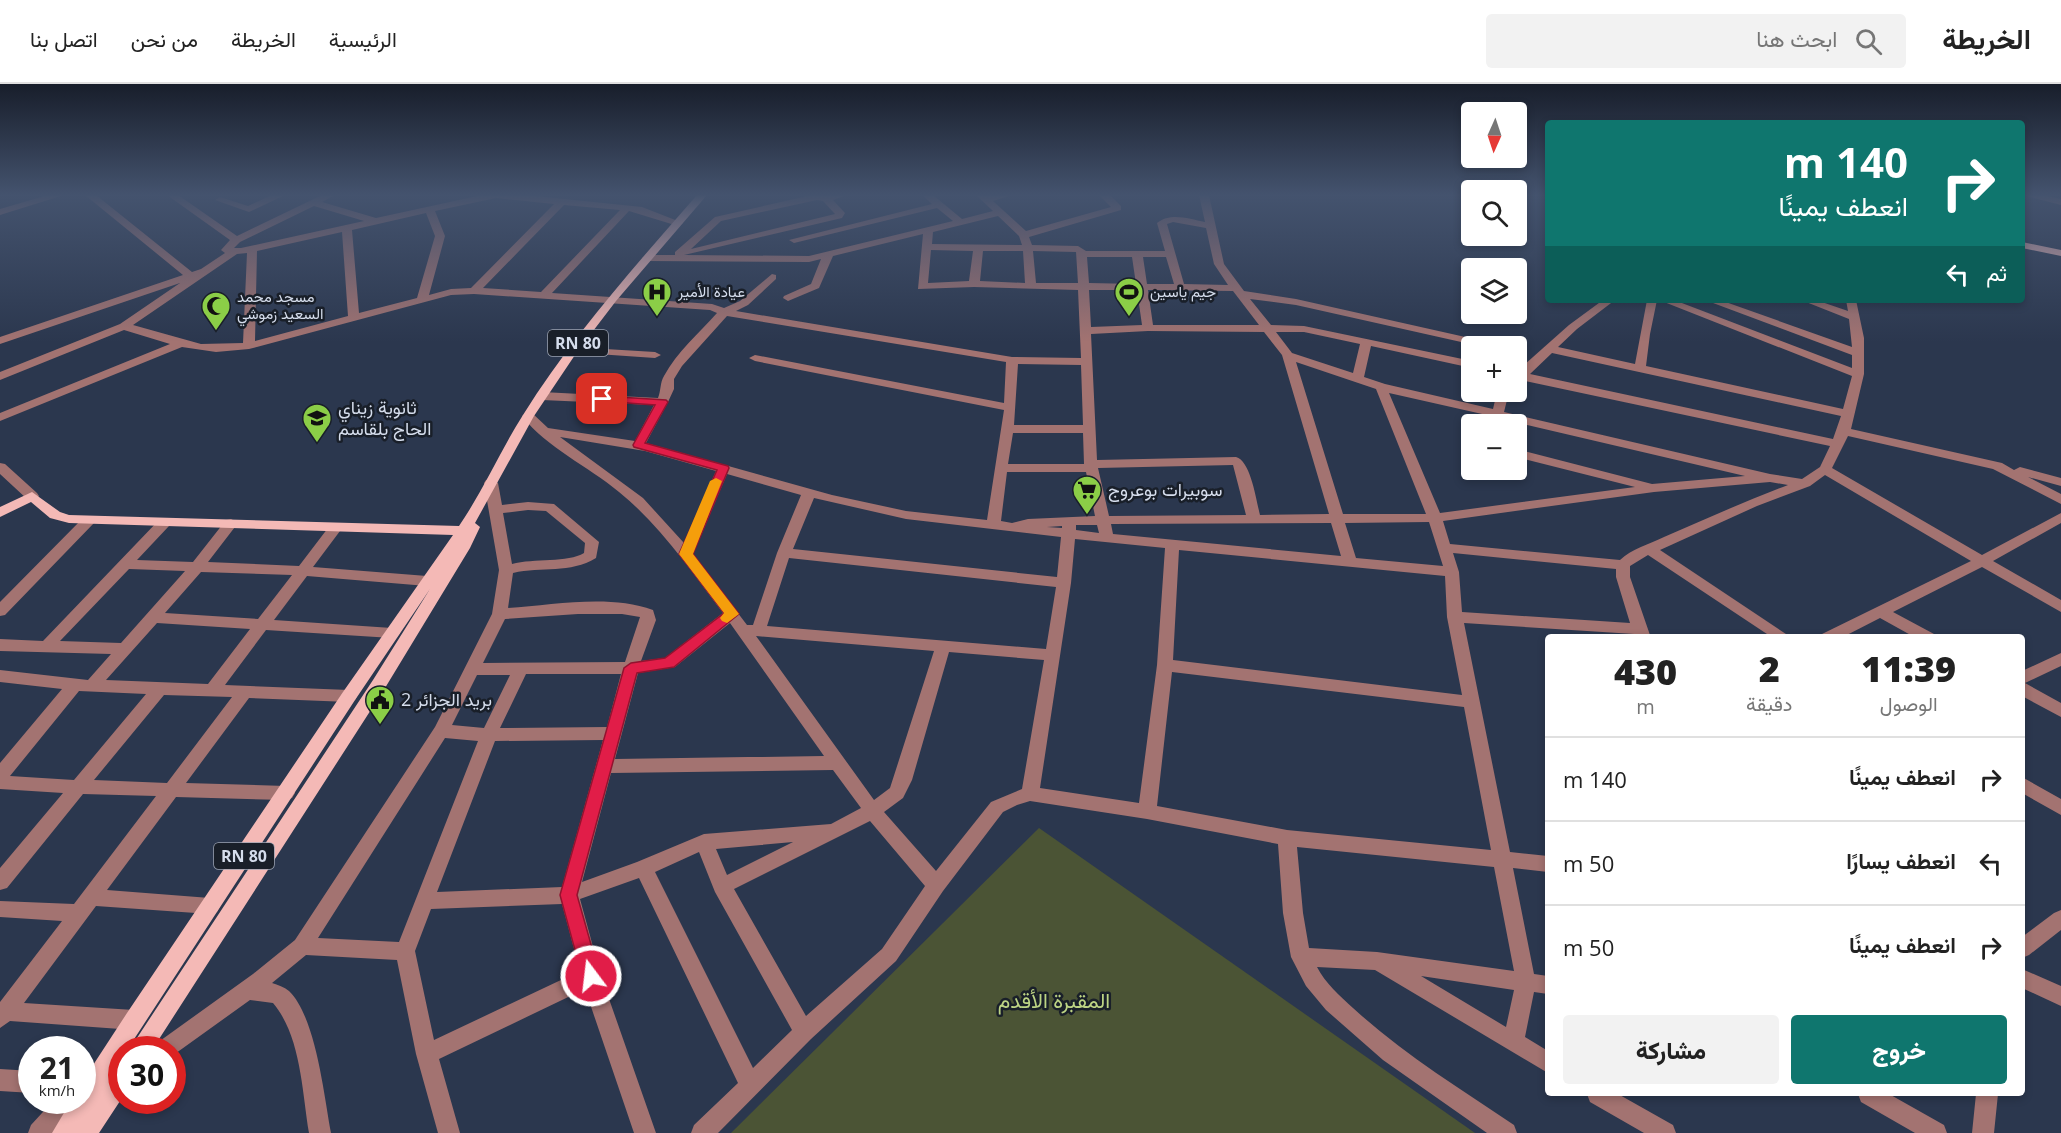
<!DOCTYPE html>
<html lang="ar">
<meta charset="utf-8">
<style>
body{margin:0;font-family:"Open Sans",Vazirmatn,sans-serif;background:#f2f2f2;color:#222;direction:rtl;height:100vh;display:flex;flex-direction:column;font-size:22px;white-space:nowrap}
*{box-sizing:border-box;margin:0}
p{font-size:20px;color:#767676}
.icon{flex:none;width:33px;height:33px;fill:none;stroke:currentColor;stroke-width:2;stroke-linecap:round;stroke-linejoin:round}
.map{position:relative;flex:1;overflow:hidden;direction:ltr}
.side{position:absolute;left:1545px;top:550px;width:480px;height:462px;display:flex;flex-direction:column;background:#fff;border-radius:6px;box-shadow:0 3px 9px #0003;direction:rtl}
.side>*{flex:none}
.guide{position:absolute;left:1545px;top:36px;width:480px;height:183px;border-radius:6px;box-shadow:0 3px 9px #0003;direction:rtl;background:#0f766e;color:#fff;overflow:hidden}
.needle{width:39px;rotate:183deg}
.tools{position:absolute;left:1461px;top:18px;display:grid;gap:12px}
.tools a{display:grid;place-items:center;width:66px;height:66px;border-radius:6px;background:#fff;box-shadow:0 3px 9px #0003;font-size:30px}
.speed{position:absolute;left:18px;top:952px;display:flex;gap:12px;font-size:30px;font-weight:700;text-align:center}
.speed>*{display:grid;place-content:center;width:78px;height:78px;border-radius:50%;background:#fff;box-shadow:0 3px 9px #0003;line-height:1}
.speed small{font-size:15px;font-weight:400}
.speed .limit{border:9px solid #d22;background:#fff;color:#111}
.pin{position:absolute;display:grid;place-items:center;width:51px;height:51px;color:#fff;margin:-26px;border-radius:12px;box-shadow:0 3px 9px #0006}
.me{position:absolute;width:66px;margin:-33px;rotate:345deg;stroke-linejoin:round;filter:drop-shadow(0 0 4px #0008)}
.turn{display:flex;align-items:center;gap:21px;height:126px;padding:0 18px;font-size:27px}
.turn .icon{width:78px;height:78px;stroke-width:2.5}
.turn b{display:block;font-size:42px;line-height:51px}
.then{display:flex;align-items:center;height:57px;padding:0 18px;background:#0003;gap:12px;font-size:22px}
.eta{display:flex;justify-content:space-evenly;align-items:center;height:102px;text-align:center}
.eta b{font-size:36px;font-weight:800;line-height:42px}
.action{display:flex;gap:12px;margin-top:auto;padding:12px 18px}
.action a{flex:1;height:69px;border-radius:6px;background:#0f766e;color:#fff;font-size:24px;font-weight:800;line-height:69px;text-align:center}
.action a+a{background:#f2f2f2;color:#222}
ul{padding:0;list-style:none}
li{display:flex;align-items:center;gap:18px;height:84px;padding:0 18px;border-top:2px solid #e0e0e0}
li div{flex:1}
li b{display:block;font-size:22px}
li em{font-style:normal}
header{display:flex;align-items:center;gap:36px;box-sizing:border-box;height:84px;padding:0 30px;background:#fff;border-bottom:2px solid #e0e0e0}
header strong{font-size:28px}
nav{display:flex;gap:33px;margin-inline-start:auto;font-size:21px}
.search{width:420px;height:54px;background:#f2f2f2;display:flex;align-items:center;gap:15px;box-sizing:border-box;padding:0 21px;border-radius:6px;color:#767676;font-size:22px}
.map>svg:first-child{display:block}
.green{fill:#4b5435}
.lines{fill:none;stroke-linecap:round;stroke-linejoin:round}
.minor{fill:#a37371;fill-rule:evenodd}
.major{fill:#f4b9b6;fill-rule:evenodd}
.route{fill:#e11d48;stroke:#92132f;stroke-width:1.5}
.slow{fill:#f59e0b}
.labels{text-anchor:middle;stroke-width:5;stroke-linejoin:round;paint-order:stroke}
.far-poi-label{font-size:15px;fill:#d5ddec;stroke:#191f29;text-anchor:start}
.shield{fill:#191f29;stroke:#9da4b2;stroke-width:1.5}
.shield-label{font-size:16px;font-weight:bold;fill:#d5ddec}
.poi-label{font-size:18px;fill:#d5ddec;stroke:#191f29;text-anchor:start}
.near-park-label{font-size:21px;fill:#bdd484;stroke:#191f29}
</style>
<header>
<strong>الخريطة</strong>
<div class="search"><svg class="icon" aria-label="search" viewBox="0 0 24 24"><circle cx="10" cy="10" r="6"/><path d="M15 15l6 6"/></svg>ابحث هنا</div>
<nav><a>الرئيسية</a><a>الخريطة</a><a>من نحن</a><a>اتصل بنا</a></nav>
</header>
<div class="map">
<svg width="2061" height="1049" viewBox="0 0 2061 1049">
<rect width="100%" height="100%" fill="#2b374e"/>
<path class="green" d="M1039 744 1475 1049H731Z"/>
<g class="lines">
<path class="minor" d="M48 111H64L0 131V125Z
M85 111H96L192 188 201 185 225 169 221 166 230 156 167 111H178L237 152 322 111H335L322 118 376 134 482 111H526L642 123 683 139 678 142 629 127 552 209 712 220 724 224 740 217 772 190 776 191V195L748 221 736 227 1012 273 1081 274 1078 206 974 203 918 205 923 150 833 172 819 204 788 217 783 214 784 212 811 200 821 175 809 178 647 177 642 174 647 171H675V168L715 133 812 111H847L833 116 845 129 842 134 684 171 809 172 953 137 937 124 794 159 789 156 932 120 922 111H933L962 135 993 127 976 111H1012L993 117 1026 147 1111 123 1099 111H1110L1121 122V126L1029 153 1032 161 1078 162 1086 167H1165L1157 139C1171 128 1189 135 1205 138L1199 111H1209L1224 180 1244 207 1296 215 1492 259 1498 262H1479L1296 221 1250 215 1271 241 1304 242 1472 277V284L1371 262 1364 293 1385 300 1493 325 1497 308H1509L1504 328 1770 390 1802 395 1820 383 1830 362 1516 295V288L1569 241 1603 216H1615L1577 245 1558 263 1635 280 1647 216H1657L1650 250 1646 282 1843 325 1852 292 1659 216H1674L1852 284V271L1705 216H1720L1852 263 1849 235 1801 216H1816L1848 227 1846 216H1856L1864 254V290L1851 345 2002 379 2014 386 2020 383 2061 394V402L2028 393 2061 410V420L1993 385 1848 352 1832 384 1982 471 2061 429V439L1993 477 2061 516V528L1982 483 1893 528 1934 550 1936 554H1916L1880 534 1841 554H1820L1822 550 1971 477 1825 391 1810 402 1757 422 1660 466 1792 554H1773L1648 471 1630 482V493L1651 554H1635L1634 550 1464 539 1510 768 1548 772V788L1513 784 1534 890 1548 892V910L1534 908 1525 953 1548 967V989L1375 886 1317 883C1325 899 1340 912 1353 924 1402 969 1459 1004 1514 1041L1517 1049H1487L1383 976 1326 926 1306 902 1291 873 1283 829 1278 760 1147 735 1030 717 1017 721 1003 728 943 807 896 877 811 955 718 1049H691L694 1041 738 999 639 794 580 815 601 892 656 1049H634L585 905 439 975 460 1049H438L416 970 397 876 306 871 272 899C278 901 284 903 289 907 316 933 324 1012 331 1049H309C302 1007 301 952 273 919L250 916 172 972V966H153L157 959 253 890 295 856 435 643 492 530 499 486 484 399 486 396 491 395 498 399 502 421 528 418 554 420 599 458 596 474C570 490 542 482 513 489L508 524C554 521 609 510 653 526L656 536 641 577 665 574 723 529C691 487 660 441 619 408 588 382 547 364 522 332L528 328 532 329 548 344 635 357 654 321 542 316 536 312 542 308 658 314C661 307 660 298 664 292 677 268 699 249 717 229L710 226 474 210 451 211 249 265 216 268 182 263 0 337V329L170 260 124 246 0 296V288L120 240 180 199 0 260V253L183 191ZM496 114 554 120 471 204 451 205 429 211 445 152 435 127ZM817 116 823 117 835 130 691 165 721 137ZM564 121 620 126 541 208 483 204ZM314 122 364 137 241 164H234L240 158ZM426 129 435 152 417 214 359 229 352 146ZM998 132 1019 152 1022 161 932 160 933 148ZM1173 138 1206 144 1214 180 1228 201 1184 200 1167 140ZM342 148 348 232 255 257 257 167ZM931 166 973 167 969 197 928 199ZM983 167H1023L1025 199 980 197ZM1033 167 1076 168 1078 199H1036ZM247 169 243 259 201 260 133 241 237 170ZM1087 173H1132L1136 200 1089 199ZM1143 173H1166L1174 200H1147ZM1089 206H1137L1142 241 1091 243ZM1148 206 1233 207 1259 241H1153ZM727 232 1006 278 1004 319 755 271 749 274 755 277 1004 326 987 436 906 427 832 411 646 359 668 318 674 305V295L682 282ZM1148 247 1264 248 1282 271 1329 430 1260 431C1256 416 1251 377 1236 373L1097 376 1091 250ZM1276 248H1304L1360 260 1353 289 1292 269ZM1552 269 1841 332 1833 355 1530 290ZM1296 278 1376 305 1426 430H1343ZM1018 280 1081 281 1083 341H1014ZM1389 309 1491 332 1489 340H1501L1502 335 1745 392 1652 400 1516 365V373L1635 403 1440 429ZM1013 349H1083L1084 380H1008ZM560 353 645 367 716 387 684 459 643 414ZM1233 381 1246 431 1109 432 1098 384ZM1007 388H1086L1095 432 1028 435 1012 439 1001 437ZM727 390 801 411 777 469 753 541H747L693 470ZM1770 398 1788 401C1746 417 1705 435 1664 453 1650 460 1631 465 1620 476L1450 460 1443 437 1654 408ZM814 414 906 435 1061 453 1057 493 793 465ZM528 426 546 427 585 459 584 469C568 479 534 474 512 480L503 429ZM1429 438 1443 482 1356 474 1345 439ZM1331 439 1341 472 1113 450 1111 440ZM1076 441H1097L1099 449 1076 446ZM1062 442V444L1047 443ZM1075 455 1165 464 1157 581 1139 719 1040 704 1071 499ZM1179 466 1445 492 1447 533 1462 611 1173 576ZM1453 469 1616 485V493L1630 539 1462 528 1459 488ZM789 474 1056 503 1046 565 767 542ZM578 530H622L640 533 625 578 483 579 505 535ZM730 539 824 672 615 675 638 589 675 583ZM756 552 934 567 890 704 874 716ZM949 568 1044 576 1022 705 991 718 936 787 884 728 903 714 912 696ZM1172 588 1464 623 1491 766 1287 746 1157 722ZM526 590H621L607 643 500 644ZM477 591H510L484 644 452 641ZM445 654 478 657 399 858 318 854ZM603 656 562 803 437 808 495 657ZM833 686 861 724 831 740 704 750 637 778 582 798 611 689ZM870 737 925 802 882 865 806 932 734 805ZM793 758 727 791 716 765ZM1297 763 1494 783 1514 887 1377 868 1309 864 1303 829ZM699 768 715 808 792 946 753 984 655 788ZM562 820 580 887 434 956 415 867 431 825ZM1421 892 1514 906 1506 943Z
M272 111H285L249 128 215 116 220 113 248 122Z
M2022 111H2042L2061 115V121Z
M572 263 655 268 661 271 655 274 568 268 566 266Z
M0 379 5 380 37 409 39 412 37 415H27L0 390Z
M89 432 94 433 96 436 94 439 5 531 0 532V518L84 433Z
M164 435 171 439 169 442 137 476 193 478 226 436 231 435 238 439 208 478 299 482 331 440 336 439 343 443 313 483 427 492 434 497 427 502 307 492 274 536 392 544 397 545 400 549 397 553 392 554 266 546 225 601 349 606 355 608 357 612 355 616 349 618 249 614 186 699 286 702 292 704 295 709 292 714 286 716 176 713 107 806 210 814 217 816 220 822 217 828 210 830 96 822 24 919 134 926 141 929 144 936 141 943 134 946 10 937 0 944V918L62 837 0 833V817L74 820 156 712 83 710 7 804 0 806V784L63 709 0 705V679L62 605 0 598V586L88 596 111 570 0 567V555L43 557 159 436ZM129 485 185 487 121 559 60 557ZM201 488 292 491 258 535 165 529ZM157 539 250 545 208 600 106 596ZM79 607 146 610 74 696 10 692ZM164 611 232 613 167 699 94 696Z
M2061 569V582L2025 599 2061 619V633L2022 612V587Z
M2022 693 2061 715V731L2022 709Z
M2061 826V846L2029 871 2022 874V853L2054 829Z
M2022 885 2061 902V922L2022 904Z
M0 985 32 987V1009L0 1007Z
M1587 1010H1618L1673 1041 1676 1049H1644L1590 1018Z
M1858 1010H1889L1944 1041 1947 1049H1915L1861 1018Z
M1976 1010H1998L1994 1049H1972Z
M53 1017H78L75 1025 55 1049H28L31 1041Z"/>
<path class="major" d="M697 111H707L616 217 577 268 534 332 475 439 480 443 470 464 385 604 152 966H129L373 596 430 505 355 616 127 966H122V975L113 988 122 984V1014L99 1049H52L71 1017H82V998L127 929 343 608 453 451 69 439 50 434 31 418 0 433V423L32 408 60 428 69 431 459 442C483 407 500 367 523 331 573 251 635 182 697 111Z
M2022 158 2061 166V172L2022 164Z"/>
</g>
<linearGradient id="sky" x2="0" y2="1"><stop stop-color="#181e2b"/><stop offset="0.43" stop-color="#44536e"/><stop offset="1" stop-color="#44536e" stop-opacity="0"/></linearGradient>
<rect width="2061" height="258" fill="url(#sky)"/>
<path class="route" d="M602 312 666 316 668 318 645 359 728 382 729 384 693 470 739 530 674 583 637 589 577 811 600 892 597 898 591 900 584 898 582 892 560 811 624 584 631 579 665 574 724 529 679 470 717 386 634 363 633 361 655 321 598 317 597 315Z"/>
<path class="slow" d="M716 394 722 397 693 470 739 530 727 539 722 537 720 534 724 529 679 470 710 397Z"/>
<defs>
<g id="hospital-pin" transform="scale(1.5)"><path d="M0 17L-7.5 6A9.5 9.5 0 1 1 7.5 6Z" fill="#8bce47" stroke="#191f29"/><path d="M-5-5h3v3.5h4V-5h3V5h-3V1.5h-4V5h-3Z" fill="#111"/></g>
<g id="stadium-pin" transform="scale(1.5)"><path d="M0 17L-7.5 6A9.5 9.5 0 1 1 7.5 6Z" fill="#8bce47" stroke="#191f29"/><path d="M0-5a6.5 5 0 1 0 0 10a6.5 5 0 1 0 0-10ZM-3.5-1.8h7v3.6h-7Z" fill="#111"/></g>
<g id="mosque-pin" transform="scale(1.5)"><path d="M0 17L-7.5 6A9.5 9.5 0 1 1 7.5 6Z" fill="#8bce47" stroke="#191f29"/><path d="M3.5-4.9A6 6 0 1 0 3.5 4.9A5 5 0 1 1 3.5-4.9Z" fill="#111"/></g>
<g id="school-pin" transform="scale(1.5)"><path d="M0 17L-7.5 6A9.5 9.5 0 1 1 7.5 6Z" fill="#8bce47" stroke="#191f29"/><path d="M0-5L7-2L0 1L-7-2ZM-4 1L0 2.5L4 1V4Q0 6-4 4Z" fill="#111"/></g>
<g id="supermarket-pin" transform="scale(1.5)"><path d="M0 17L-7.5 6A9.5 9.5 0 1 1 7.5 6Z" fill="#8bce47" stroke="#191f29"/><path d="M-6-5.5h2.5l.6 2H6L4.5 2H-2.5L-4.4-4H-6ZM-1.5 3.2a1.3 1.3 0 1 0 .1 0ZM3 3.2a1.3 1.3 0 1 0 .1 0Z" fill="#111"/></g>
<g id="civic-pin" transform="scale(1.5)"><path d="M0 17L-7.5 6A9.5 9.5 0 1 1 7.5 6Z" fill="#8bce47" stroke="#191f29"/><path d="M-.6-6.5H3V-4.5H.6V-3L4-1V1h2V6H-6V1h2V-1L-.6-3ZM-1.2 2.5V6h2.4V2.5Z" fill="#111"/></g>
</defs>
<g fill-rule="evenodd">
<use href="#hospital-pin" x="657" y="208"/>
<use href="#stadium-pin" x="1129" y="208"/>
<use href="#mosque-pin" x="216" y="222"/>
<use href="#school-pin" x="317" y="334"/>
<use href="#supermarket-pin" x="1087" y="406"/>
<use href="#civic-pin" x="380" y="616"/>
</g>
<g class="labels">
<g class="far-poi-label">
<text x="678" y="213">عيادة الأمير</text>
<text x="1150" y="213">جيم ياسين</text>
<text x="237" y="218">مسجد محمد<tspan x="237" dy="17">السعيد زموشي</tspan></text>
</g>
<g class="shield">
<rect x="548" y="246" width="60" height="26" rx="4.5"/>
<rect x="214" y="759" width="60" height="26" rx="4.5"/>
</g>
<g class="shield-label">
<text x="578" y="265">RN 80</text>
<text x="244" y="778">RN 80</text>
</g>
<g class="poi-label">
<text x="338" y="330">ثانوية زيناي<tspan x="338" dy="21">الحاج بلقاسم</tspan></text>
<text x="1108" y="412">سوبيرات بوعروج</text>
<text x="401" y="622">بريد الجزائر 2</text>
</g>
<g class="near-park-label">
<text x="1054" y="924">المقبرة الأقدم</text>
</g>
</g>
</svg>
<div class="tools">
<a><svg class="needle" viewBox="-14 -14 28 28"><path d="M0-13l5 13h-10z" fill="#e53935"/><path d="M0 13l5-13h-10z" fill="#767676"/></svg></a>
<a><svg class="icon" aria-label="search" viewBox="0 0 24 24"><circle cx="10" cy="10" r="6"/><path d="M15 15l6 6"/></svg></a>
<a><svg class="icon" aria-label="layers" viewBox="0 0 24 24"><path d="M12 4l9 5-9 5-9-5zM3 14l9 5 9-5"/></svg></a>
<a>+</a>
<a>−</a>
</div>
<div class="speed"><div>21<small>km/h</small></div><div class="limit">30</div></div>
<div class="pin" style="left:602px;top:315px;background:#d93025"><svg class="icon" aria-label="arrive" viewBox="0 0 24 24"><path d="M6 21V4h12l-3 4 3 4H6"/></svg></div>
<svg class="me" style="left:591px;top:892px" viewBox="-20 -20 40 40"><circle r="17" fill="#e11d48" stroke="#fff" stroke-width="3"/><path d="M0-11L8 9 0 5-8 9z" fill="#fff"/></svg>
<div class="guide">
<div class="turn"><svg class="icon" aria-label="right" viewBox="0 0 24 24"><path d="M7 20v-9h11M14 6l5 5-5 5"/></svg><div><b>140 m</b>انعطف يمينًا</div></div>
<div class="then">ثم<svg class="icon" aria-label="left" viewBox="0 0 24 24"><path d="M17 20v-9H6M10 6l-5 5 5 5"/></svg></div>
</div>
<section class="side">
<div class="eta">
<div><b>11:39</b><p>الوصول</p></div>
<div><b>2</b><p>دقيقة</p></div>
<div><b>430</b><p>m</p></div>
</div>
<ul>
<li><svg class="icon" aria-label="right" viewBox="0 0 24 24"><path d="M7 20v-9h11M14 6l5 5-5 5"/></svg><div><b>انعطف يمينًا</b></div><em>140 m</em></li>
<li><svg class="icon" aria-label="left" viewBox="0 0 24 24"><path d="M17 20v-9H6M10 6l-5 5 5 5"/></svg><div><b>انعطف يسارًا</b></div><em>50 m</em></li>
<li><svg class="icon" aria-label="right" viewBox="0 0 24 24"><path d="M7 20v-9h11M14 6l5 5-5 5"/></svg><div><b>انعطف يمينًا</b></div><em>50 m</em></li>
</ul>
<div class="action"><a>خروج</a><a>مشاركة</a></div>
</section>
</div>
